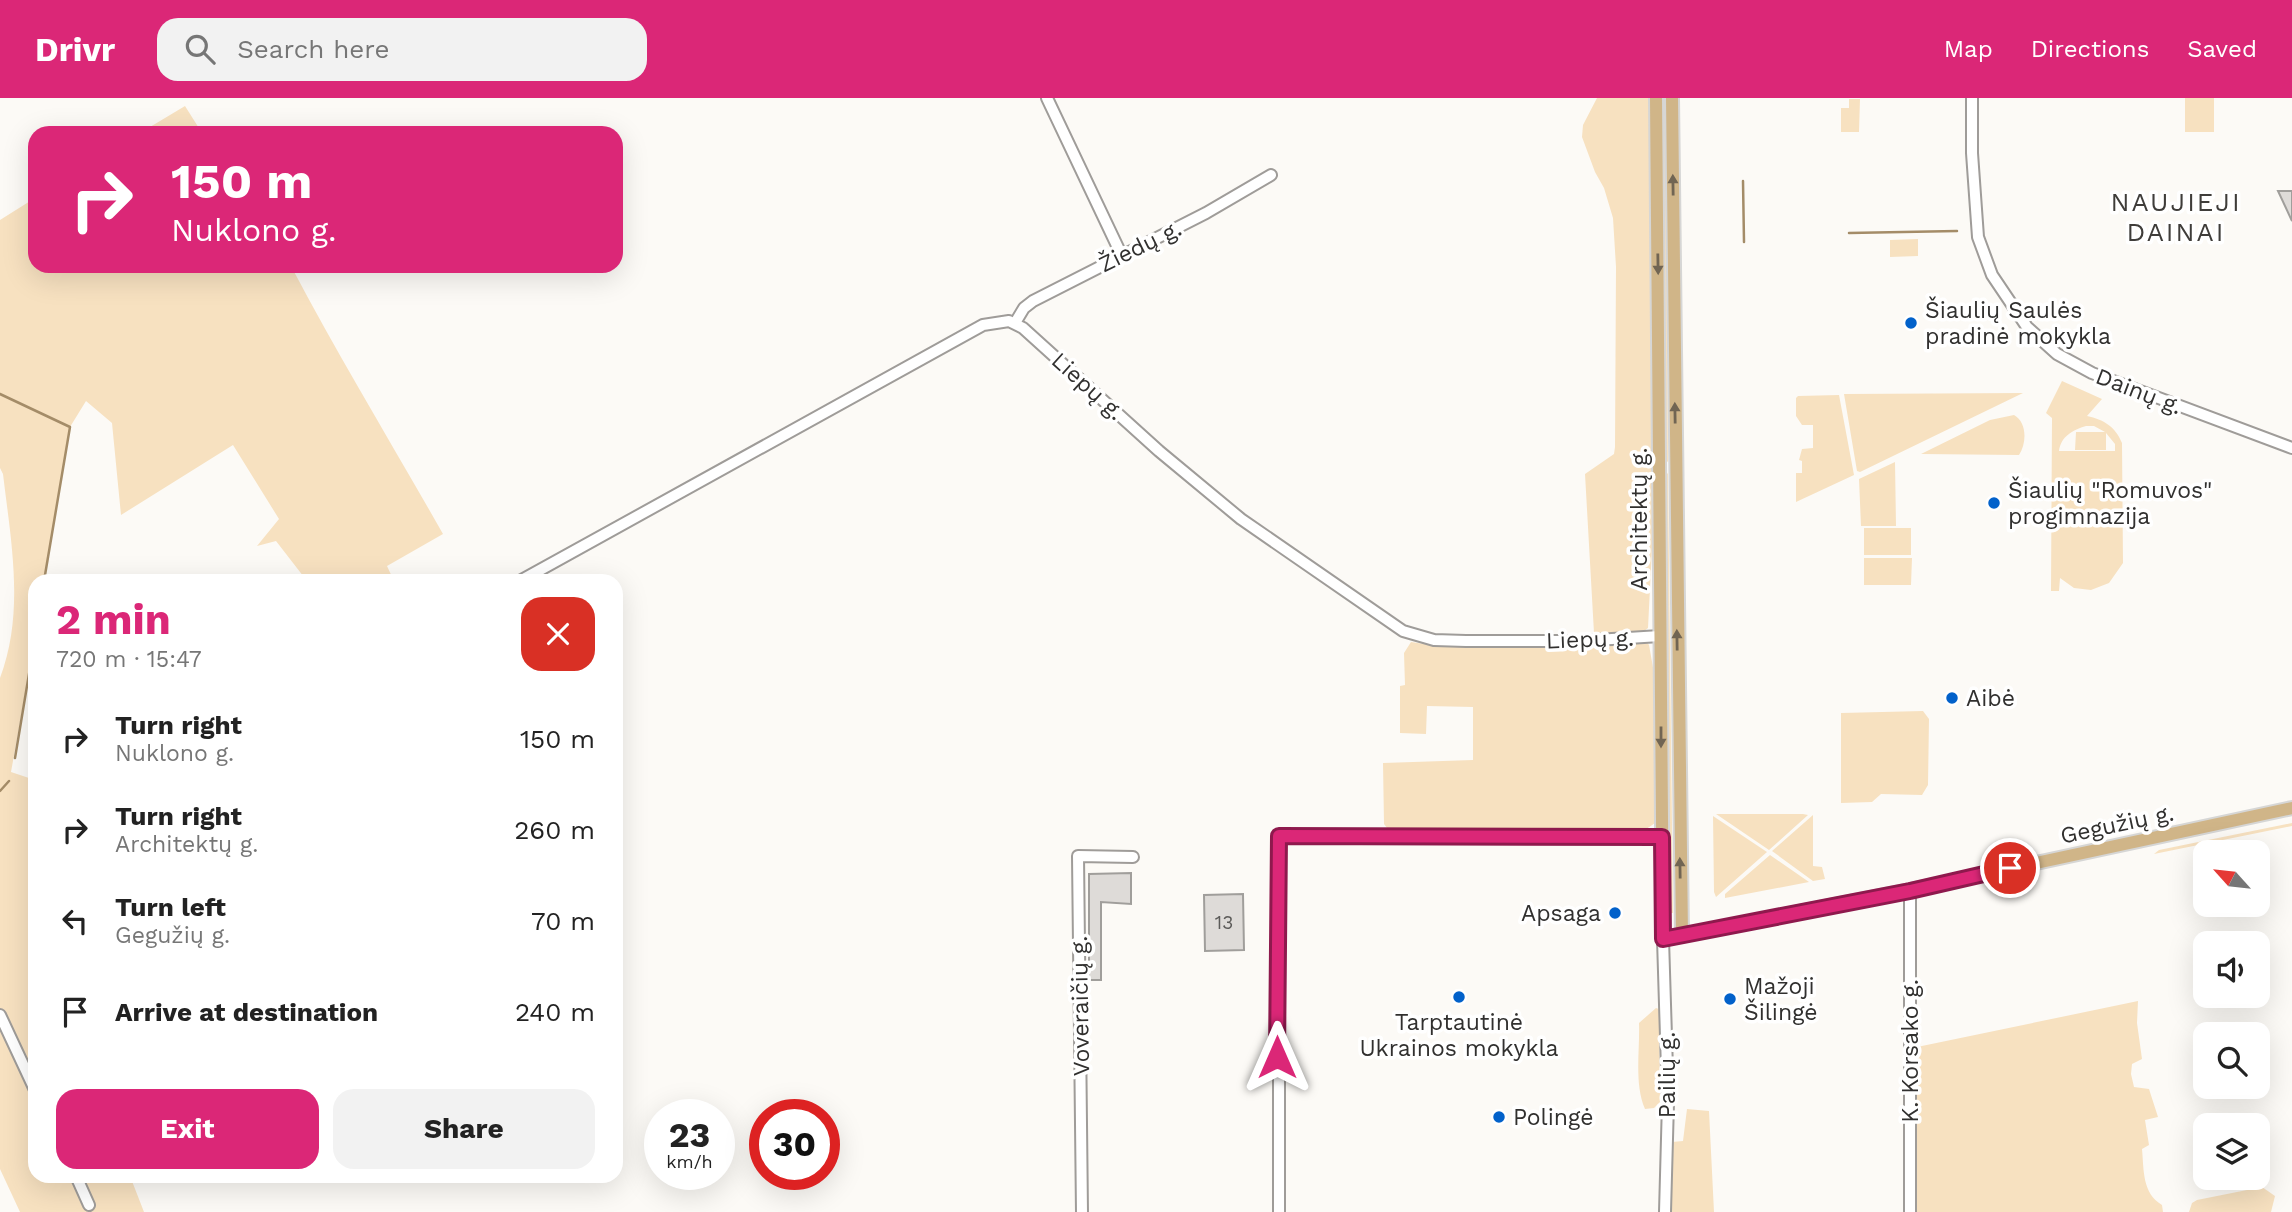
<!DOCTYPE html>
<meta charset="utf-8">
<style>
body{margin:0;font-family:"Work Sans",sans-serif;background:#f2f2f2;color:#222;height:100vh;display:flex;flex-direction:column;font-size:26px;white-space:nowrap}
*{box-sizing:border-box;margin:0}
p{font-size:23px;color:#767676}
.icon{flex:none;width:38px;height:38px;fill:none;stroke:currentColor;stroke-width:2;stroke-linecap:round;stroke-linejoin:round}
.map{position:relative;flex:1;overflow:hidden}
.drawer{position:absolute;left:28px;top:476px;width:595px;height:609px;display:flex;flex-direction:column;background:#fff;border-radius:21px;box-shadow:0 7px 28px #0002}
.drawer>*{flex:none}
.top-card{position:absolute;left:28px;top:28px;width:595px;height:147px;border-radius:21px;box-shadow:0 7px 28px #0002;background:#db2777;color:#fff;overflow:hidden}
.needle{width:46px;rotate:297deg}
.tools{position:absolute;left:2193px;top:742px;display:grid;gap:14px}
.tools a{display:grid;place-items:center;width:77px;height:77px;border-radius:14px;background:#fff;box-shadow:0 7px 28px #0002;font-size:35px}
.speed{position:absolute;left:644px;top:1001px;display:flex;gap:14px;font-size:35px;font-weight:700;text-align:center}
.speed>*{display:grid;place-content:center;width:91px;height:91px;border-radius:50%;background:#fff;box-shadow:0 7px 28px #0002;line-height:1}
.speed small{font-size:18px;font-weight:400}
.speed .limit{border:10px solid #d22;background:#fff;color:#111}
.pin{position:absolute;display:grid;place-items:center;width:60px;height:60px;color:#fff;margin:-30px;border:4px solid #fff;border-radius:50%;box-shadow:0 2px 7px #0007}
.me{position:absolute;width:77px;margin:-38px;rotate:0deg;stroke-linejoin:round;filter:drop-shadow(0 0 5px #0008)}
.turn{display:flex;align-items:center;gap:24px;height:147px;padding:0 28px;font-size:32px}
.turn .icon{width:91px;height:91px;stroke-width:2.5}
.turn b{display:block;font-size:49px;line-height:60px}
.round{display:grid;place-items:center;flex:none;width:74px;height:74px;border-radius:21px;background:#f2f2f2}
.overview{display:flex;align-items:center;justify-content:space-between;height:119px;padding:0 28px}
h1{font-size:42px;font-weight:700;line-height:52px;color:#db2777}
.cta{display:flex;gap:14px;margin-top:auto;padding:14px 28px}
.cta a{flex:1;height:80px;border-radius:21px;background:#db2777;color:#fff;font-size:28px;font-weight:700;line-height:80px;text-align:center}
.cta a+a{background:#f2f2f2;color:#222}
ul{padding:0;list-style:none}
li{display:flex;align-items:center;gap:21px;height:91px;padding:0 28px}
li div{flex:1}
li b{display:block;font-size:26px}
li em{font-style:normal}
header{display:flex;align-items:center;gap:42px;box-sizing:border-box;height:98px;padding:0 35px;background:#db2777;color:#fff}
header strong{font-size:33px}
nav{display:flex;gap:38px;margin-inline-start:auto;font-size:24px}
.search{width:490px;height:63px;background:#f2f2f2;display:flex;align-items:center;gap:18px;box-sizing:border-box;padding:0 24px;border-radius:21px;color:#767676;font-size:26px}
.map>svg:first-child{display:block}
.green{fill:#f7e1c0;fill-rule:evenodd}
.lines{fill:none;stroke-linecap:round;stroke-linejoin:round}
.stream{stroke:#a48c68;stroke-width:2.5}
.building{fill:#dedbd8;stroke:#a09e9b;stroke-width:2}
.minor-casing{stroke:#9f9c99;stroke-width:14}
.major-casing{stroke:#d6d6d5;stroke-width:16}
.minor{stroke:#fff;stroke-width:10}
.major{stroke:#d0b588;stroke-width:12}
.oneway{fill:#716553}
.route-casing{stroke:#8e194d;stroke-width:18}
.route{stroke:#db2777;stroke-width:12}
.poi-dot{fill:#0261ca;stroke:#fff;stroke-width:2.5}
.labels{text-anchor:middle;stroke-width:7;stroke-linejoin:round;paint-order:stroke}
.number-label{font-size:19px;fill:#5c5b59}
.street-label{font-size:23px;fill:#31302f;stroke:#fff}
.poi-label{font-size:23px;fill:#31302f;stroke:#fff;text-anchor:start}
.quarter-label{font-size:26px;letter-spacing:2px;fill:#3f3d3a;stroke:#fff}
</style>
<header>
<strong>Drivr</strong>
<div class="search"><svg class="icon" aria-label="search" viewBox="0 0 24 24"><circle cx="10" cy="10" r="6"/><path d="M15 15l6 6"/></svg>Search here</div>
<nav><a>Map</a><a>Directions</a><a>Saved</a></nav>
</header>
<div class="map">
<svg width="2292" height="1114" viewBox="0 0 2292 1114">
<rect width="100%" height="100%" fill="#fcfaf6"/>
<path class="green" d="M1597 0H1649L1653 430 1648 530C1636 541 1610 535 1594 535L1585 376 1614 356 1615 349 1616 169 1613 120 1604 90 1595 74 1582 39 1583 27Z
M1662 0H1666L1668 364 1665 362Z
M2185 0H2214V34H2185Z
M1849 1H1860L1859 34H1841V10H1849Z
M185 8 202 35H140Z
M35 100V168H291C339 259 392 346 443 436L387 468 394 483H307L276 443 257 448 279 421 233 347 121 417 112 325 86 303 70 329 44 483H35V540L11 674 35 682V1078H130L144 1114H20L0 1071V580C25 514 11 444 3 376L0 370V122Z
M1918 141V158L1890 159V142Z
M2062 283 2102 301 2087 318C2104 322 2115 328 2122 345L2123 465 2109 485 2091 492 2074 490 2060 480 2059 493H2051L2052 320 2046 315ZM2086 328H2094L2105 334H2076L2075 352H2106V335L2115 346V353H2059C2061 338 2073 332 2086 328Z
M2023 295 1860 374 1857 373 1844 296Z
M1839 297 1854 377 1796 404V375H1802V363L1799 362 1802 351 1813 350V327H1802L1796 318V300L1798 298Z
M2014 317C2027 324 2027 345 2019 357L1921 356 1990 322Z
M1895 364 1896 428H1861L1859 381Z
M1668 375 1673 815H1668L1665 378Z
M1864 430H1911V457H1864Z
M1864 460H1912L1911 487H1864Z
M1646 543 1649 547 1654 575 1655 725 1645 732 1387 730 1384 726 1383 665 1473 662V609L1427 608 1426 636 1400 635V588L1405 587 1404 555 1411 544 1424 546Z
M1923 613 1929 621 1928 687 1922 697 1881 696 1872 704 1841 705V615Z
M1716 716H1803L1808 717 1769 752Z
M1813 717V768L1822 769 1825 781 1813 783 1772 753Z
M1713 718 1767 754 1716 799 1714 794Z
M2292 725V728L2154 756 2159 752Z
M1770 757 1809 784 1725 800V796Z
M2138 903 2137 925 2142 961 2132 966 2131 976 2134 989 2149 991 2158 1019 2145 1022 2149 1047 2142 1051C2144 1072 2142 1095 2162 1107L2163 1114H1917V949Z
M1656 910 1659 911 1660 1004 1654 1010 1645 1011C1634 986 1640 952 1639 925Z
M1687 1011 1709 1013 1714 1114H1671L1672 1044 1683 1043Z
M2262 1089 2275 1098 2271 1114H2189L2192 1105 2197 1102Z"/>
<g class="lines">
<path class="stream" d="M1743 83 1744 144
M1849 135 1957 133
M0 296 70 329 44 483
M15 660 35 540
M0 693 9 683"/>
</g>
<path class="building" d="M2278 93H2292V123Z
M1131 775V806L1101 804V882H1089V776Z
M1243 796 1244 852 1205 853 1204 797Z"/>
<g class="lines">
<g class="minor-casing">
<path id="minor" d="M1047 0 1121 156
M1972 0V55L1978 139 1992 177 2027 229 2057 256 2092 275 2292 350
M1015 225 1024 210 1033 203 1206 115 1271 77
M520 483 983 227 1009 223 1023 230 1159 353 1241 421 1403 533 1434 542 1466 543H1580L1660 538
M1910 792V1114
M1663 841 1668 1004 1665 1114
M0 917 35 992
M76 1078 89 1107
M1082 1114 1078 758 1133 759
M1279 1114V738L1662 739"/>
</g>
<g class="major-casing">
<path id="major" d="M1656 0 1663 841 1910 792 2292 710
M1672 0 1682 838"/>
</g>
<use href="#minor" class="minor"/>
<use href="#major" class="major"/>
</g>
<defs><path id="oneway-solid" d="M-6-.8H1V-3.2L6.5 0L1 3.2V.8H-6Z" transform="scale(1.75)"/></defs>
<g class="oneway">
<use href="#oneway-solid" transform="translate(1673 87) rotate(-91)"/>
<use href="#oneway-solid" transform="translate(1658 166) rotate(89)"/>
<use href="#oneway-solid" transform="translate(1675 315) rotate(-91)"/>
<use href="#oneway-solid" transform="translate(1677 542) rotate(-91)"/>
<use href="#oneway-solid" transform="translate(1661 639) rotate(90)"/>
<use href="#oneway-solid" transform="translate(1680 770) rotate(-91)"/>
</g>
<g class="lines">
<g class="route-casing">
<path id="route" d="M1277 959 1279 738 1662 739 1663 841 1910 793 2010 770"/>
</g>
<use href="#route" class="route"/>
</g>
<g class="poi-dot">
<circle cx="1911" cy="225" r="7"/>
<circle cx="1994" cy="405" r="7"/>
<circle cx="1952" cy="600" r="7"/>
<circle cx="1615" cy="815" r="7"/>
<circle cx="1459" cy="899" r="7"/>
<circle cx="1730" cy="901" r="7"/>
<circle cx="1499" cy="1019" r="7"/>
</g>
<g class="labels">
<g class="number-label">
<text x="1224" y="831">13</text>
</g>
<g class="street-label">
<text transform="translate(1140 148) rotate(-26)" y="8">Žiedų g.</text>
<text transform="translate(1088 288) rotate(42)" y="8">Liepų g.</text>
<text transform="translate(2139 293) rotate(21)" y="8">Dainų g.</text>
<text transform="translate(1639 421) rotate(-90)" y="8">Architektų g.</text>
<text transform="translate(1590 541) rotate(-2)" y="8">Liepų g.</text>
<text transform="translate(2117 726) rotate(-12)" y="8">Gegužių g.</text>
<text transform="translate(1080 908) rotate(-91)" y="8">Voveraičių g.</text>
<text transform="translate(1910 953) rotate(-90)" y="8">K. Korsako g.</text>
<text transform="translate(1667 977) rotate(-90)" y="8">Pailių g.</text>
</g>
<g class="poi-label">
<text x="1925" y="220">Šiaulių Saulės<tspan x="1925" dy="26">pradinė mokykla</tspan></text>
<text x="2008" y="400">Šiaulių "Romuvos"<tspan x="2008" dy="26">progimnazija</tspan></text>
<text x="1966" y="608">Aibė</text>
<text x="1601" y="823" text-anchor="end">Apsaga</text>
<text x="1744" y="896">Mažoji<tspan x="1744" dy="26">Šilingė</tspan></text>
<text x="1459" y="932" text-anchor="middle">Tarptautinė<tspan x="1459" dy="26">Ukrainos mokykla</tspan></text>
<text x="1513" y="1027">Polingė</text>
</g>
<g class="quarter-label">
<text x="2176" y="113">NAUJIEJI<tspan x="2176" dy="30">DAINAI</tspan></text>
</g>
</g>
</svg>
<div class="tools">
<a><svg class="needle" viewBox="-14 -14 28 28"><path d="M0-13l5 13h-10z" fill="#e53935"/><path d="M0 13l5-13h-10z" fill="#767676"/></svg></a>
<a><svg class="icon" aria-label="sound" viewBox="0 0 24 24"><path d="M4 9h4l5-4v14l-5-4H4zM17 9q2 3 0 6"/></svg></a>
<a><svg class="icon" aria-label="search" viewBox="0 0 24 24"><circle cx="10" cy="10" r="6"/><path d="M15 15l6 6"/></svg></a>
<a><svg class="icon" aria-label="layers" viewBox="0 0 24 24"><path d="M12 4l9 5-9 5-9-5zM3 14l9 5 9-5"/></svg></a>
</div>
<div class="speed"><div>23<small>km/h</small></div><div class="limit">30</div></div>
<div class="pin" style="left:2010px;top:770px;background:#d93025"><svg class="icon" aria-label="arrive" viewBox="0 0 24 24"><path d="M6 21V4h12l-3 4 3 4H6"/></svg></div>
<svg class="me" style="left:1277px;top:959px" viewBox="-20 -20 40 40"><path d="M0-17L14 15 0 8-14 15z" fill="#db2777" stroke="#fff" stroke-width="4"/></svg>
<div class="top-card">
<div class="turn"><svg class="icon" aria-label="right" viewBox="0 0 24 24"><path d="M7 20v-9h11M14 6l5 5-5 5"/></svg><div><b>150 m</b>Nuklono g.</div></div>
</div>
<section class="drawer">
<div class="overview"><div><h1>2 min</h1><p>720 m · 15:47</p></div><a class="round" style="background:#d93025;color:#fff"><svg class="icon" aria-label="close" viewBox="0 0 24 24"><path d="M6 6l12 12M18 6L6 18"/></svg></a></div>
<ul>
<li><svg class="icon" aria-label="right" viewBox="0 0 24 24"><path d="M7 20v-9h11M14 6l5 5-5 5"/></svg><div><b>Turn right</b><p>Nuklono g.</p></div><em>150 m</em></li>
<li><svg class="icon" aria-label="right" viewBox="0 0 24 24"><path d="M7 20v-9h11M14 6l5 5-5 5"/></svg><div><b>Turn right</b><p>Architektų g.</p></div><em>260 m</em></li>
<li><svg class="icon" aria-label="left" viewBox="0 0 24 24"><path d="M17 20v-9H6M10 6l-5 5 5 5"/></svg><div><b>Turn left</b><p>Gegužių g.</p></div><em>70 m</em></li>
<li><svg class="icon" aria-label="arrive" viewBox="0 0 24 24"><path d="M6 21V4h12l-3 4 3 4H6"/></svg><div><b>Arrive at destination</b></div><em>240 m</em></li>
</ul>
<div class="cta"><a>Exit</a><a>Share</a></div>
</section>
</div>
